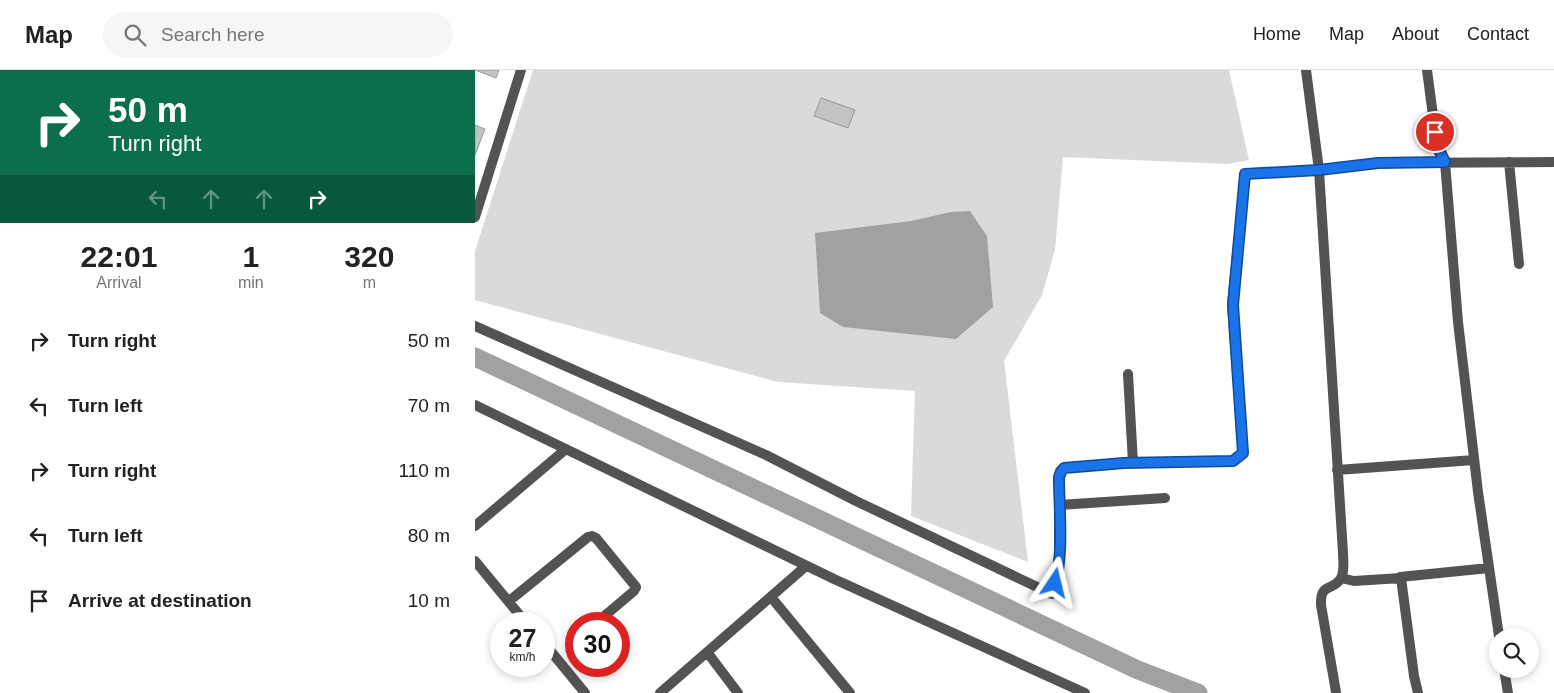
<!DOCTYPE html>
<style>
body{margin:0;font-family:Arial,sans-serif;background:#f6f6f6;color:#222;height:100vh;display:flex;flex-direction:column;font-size:19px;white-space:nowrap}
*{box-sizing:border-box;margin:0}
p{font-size:16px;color:#767676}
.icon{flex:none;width:28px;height:28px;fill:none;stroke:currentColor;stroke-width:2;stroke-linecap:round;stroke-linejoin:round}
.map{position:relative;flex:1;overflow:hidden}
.drawer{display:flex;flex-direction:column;background:#fff;width:475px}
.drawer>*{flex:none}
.guide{background:#0b6e4f;color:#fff;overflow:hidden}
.tools{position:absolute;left:1014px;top:558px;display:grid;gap:10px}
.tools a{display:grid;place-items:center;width:50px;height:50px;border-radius:50%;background:#fff;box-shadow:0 2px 8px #0003;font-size:25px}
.speed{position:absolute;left:15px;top:542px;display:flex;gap:10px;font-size:25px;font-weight:700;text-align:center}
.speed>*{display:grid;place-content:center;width:65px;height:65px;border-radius:50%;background:#fff;box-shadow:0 2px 8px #0003;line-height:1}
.speed small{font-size:12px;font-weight:400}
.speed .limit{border:8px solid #d22;background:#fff;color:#111}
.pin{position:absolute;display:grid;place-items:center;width:42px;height:42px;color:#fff;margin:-21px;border:2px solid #fff;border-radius:50%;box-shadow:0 1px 5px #0007}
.me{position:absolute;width:55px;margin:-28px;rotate:10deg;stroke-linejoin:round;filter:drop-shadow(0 0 4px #0008)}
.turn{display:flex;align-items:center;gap:18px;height:105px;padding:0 25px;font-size:22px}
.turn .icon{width:65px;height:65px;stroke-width:2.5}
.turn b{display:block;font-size:35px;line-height:42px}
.lanes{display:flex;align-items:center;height:48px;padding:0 25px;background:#0003;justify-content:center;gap:25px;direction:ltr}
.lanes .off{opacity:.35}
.eta{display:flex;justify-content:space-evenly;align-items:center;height:85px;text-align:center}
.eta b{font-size:30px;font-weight:800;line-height:35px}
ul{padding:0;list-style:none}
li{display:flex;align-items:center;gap:15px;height:65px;padding:0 25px}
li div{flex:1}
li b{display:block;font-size:19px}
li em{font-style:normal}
header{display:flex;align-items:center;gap:30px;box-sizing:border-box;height:70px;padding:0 25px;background:#fff;border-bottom:1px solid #e0e0e0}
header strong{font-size:24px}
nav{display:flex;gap:28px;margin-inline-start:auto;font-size:18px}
.search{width:350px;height:45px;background:#f6f6f6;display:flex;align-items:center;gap:12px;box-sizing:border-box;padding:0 18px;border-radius:28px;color:#767676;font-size:19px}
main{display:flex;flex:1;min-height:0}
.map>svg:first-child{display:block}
.green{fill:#dadada}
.water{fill:#a1a1a1}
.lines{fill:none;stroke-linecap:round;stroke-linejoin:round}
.canal{stroke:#a1a1a1;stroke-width:19}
.building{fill:#c3c3c3;stroke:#979797}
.minor{stroke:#535353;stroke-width:10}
.tertiary{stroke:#535353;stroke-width:10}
.route-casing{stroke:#114b97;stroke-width:12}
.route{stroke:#1a73e8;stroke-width:9}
</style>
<header>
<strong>Map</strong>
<div class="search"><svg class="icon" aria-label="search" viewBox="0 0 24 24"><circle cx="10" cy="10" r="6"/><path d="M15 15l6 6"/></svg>Search here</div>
<nav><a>Home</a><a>Map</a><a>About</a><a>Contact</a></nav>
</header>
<main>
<section class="drawer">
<div class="guide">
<div class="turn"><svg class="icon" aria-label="right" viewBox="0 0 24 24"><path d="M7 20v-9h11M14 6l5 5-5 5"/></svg><div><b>50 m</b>Turn right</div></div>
<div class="lanes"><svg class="icon off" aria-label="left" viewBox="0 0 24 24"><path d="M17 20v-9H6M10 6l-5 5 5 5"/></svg><svg class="icon off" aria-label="ahead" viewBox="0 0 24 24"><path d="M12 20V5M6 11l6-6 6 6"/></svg><svg class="icon off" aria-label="ahead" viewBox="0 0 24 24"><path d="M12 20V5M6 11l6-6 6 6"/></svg><svg class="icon" aria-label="right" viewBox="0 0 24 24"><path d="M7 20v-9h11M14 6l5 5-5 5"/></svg></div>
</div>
<div class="eta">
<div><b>22:01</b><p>Arrival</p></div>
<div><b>1</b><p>min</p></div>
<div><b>320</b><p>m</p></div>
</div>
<ul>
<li><svg class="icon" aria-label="right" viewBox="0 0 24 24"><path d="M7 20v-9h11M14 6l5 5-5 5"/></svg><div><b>Turn right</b></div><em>50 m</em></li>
<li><svg class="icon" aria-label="left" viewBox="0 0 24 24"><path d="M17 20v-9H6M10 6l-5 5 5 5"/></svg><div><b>Turn left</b></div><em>70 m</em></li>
<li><svg class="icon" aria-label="right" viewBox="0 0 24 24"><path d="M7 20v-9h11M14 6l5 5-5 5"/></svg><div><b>Turn right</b></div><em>110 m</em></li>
<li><svg class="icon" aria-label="left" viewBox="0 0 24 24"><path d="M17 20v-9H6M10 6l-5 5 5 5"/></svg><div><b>Turn left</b></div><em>80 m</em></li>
<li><svg class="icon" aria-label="arrive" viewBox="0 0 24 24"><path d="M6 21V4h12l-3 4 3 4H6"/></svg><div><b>Arrive at destination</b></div><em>10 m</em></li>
</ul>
</section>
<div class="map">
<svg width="1079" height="623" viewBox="0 0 1079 623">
<rect width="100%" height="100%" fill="#fff"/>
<path class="green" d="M58 0H754L774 90 753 94 588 87 580 180 567 225 529 291 553 492 436 446 440 321 303 312 0 230V181Z"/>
<path class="water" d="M495 141 512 166 518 237 481 269 368 257 345 243 340 163 436 151 476 142Z"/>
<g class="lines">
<path class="canal" d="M0 287 663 600 723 623"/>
</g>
<path class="building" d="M0 0H24L21 8Z
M346 28 380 40 373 58 339 46Z
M0 55 10 59 0 85Z"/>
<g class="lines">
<path class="minor" d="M831 0 844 100 868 483C868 490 870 501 866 508 858 522 845 512 846 535L861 622
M952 0 962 76 970 92 983 252 1003 422 1024 566
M1034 92 1044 194
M0 256 291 385 381 431 577 524 583 503 584 488V407L585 401 589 398 649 393 758 391 768 383 757 235 770 104 844 100 903 93 1079 92
M653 304 658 393
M0 335 359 509 610 623
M862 400 999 390
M584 435 690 428
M0 456 91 379
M0 491 52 554
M866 508 879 511 926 508 939 606 943 623
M926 508 925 507 1014 498
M296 527 375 623
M34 531 113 467 117 466 121 468 161 517 159 521 127 548
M69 573 110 623
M232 582 263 623
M1029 599 1033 623
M185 623 331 496"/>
<path class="tertiary" d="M0 147 46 0"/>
</g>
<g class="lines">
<g class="route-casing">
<path id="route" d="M580 513C589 483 584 439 584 407L586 402 589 398 649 393 758 391 768 383 758 235 770 104 844 100 903 93 970 92 962 76 960 62"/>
</g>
<use href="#route" class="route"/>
</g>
</svg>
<div class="tools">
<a><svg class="icon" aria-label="search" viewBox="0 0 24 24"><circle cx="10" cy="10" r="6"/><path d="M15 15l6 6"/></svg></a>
</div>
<div class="speed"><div>27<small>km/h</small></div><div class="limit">30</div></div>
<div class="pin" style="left:960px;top:62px;background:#d93025"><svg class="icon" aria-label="arrive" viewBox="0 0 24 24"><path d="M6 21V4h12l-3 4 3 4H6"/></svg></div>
<svg class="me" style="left:580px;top:513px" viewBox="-20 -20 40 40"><path d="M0-17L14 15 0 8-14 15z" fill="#1a73e8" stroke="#fff" stroke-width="4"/></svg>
</div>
</main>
